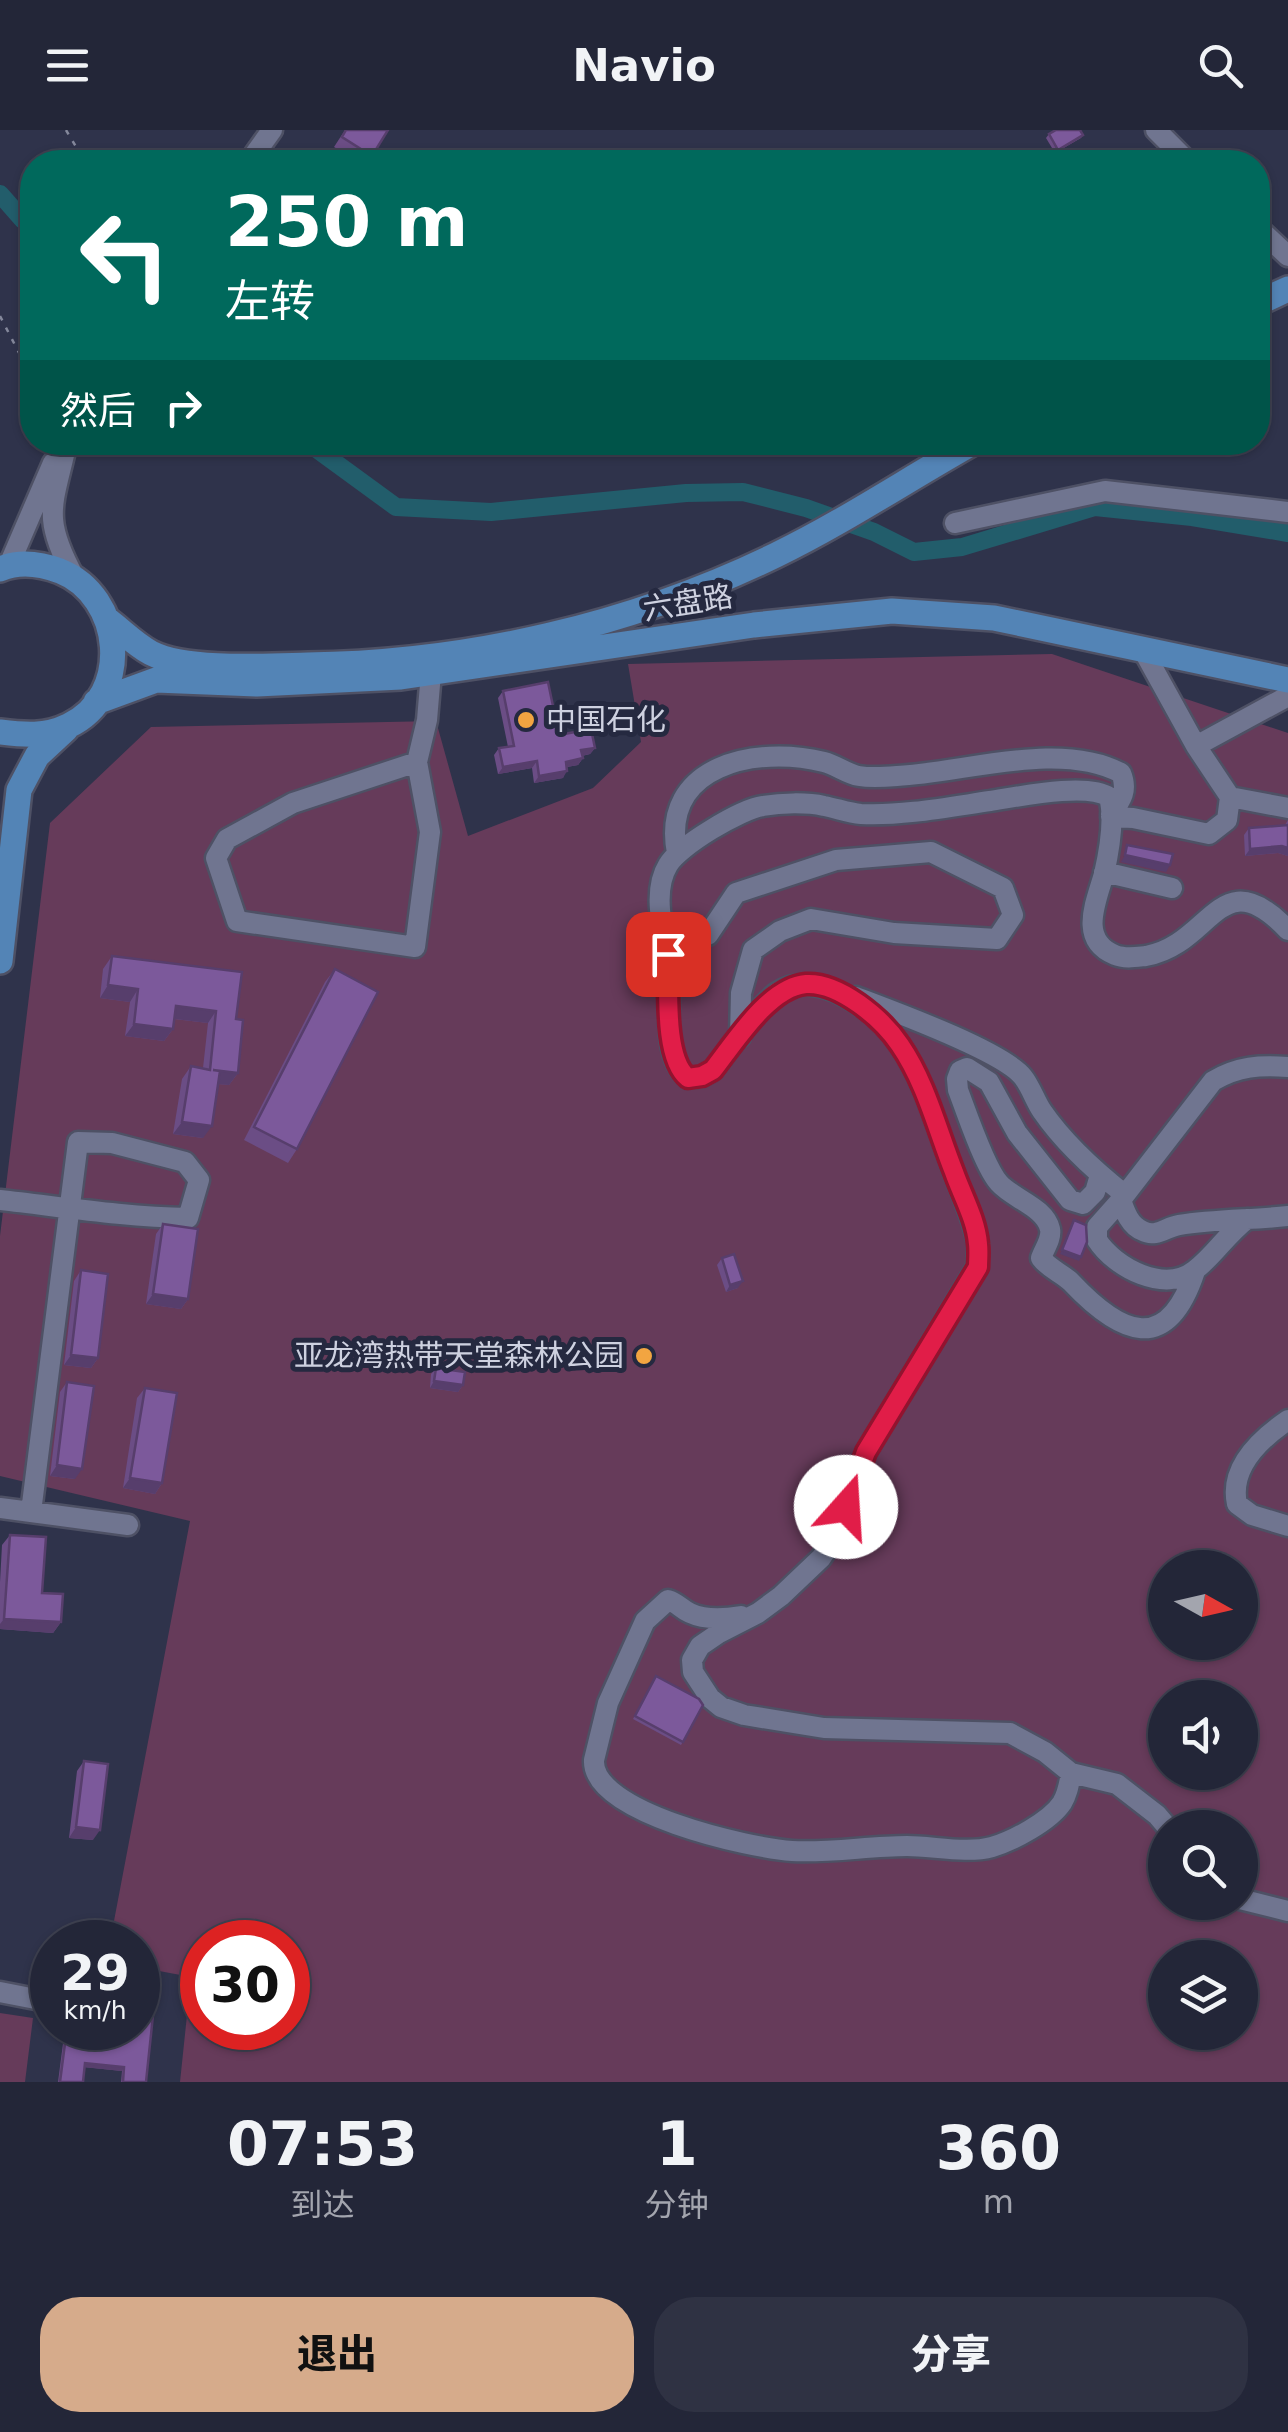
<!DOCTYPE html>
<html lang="zh">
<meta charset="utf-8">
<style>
body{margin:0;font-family:"DejaVu Sans","Noto Sans SC",sans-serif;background:#2f3243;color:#f1f3f6;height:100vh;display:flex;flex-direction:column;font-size:38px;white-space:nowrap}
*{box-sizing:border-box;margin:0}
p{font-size:32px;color:#a3a5ae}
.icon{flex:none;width:55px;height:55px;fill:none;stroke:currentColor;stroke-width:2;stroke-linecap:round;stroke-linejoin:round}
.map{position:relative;height:1952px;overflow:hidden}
.side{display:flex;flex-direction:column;background:#232638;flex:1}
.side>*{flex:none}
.banner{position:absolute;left:20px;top:20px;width:1250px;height:305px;border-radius:40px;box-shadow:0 2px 8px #0004,0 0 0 2px #404353;background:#00695c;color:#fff;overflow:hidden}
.needle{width:65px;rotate:98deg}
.tools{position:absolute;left:1148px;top:1420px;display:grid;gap:20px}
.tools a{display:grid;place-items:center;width:110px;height:110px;border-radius:50%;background:#232638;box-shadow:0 2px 8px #0004,0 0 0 2px #404353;font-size:50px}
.speed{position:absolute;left:30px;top:1790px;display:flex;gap:20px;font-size:50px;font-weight:700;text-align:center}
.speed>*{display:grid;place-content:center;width:130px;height:130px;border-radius:50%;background:#232638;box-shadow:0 2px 8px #0004,0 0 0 2px #404353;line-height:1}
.speed small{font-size:25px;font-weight:400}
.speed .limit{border:15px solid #d22;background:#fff;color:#111}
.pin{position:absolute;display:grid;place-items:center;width:85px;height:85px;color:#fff;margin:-42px;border-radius:20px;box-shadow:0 5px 15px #0006}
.me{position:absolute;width:110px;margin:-55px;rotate:19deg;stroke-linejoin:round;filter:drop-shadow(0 0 8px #0008)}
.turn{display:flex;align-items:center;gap:35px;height:210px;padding:0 40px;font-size:45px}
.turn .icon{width:130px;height:130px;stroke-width:2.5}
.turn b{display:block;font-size:70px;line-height:85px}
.then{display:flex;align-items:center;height:95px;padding:0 40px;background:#0003;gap:20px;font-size:38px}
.eta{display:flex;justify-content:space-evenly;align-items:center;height:170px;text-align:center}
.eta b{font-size:60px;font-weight:800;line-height:70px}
.primary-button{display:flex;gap:20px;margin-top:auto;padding:20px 40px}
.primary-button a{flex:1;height:115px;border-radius:40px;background:#d6ab8b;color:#111;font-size:40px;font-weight:800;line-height:115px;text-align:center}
.primary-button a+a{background:#2f3243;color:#f1f3f6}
header{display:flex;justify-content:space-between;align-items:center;height:130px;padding:0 40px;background:#232638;font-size:45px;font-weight:800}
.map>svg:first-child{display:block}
.green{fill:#663b5a;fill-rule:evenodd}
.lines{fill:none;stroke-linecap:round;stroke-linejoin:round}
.canal{stroke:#225d6b;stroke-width:18}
.minor-casing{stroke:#4e5165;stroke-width:25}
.major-casing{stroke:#4e5165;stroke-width:30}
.path{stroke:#84889b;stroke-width:2.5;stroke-dasharray:5 8;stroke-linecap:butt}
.minor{stroke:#707590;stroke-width:20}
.major{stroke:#5384b6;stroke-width:25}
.wall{fill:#6b4d85}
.shaded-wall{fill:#573e6c}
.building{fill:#7c599b;stroke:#573e6c;stroke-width:2.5}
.route-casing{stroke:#92132f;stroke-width:25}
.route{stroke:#e11d48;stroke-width:18}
.poi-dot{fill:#f2a541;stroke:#252940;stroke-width:4}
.labels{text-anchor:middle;stroke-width:10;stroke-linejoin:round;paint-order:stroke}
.street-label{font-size:30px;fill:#ced1e0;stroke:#252940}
.poi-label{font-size:30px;fill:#ced1e0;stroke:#252940;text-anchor:start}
</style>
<header><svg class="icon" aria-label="menu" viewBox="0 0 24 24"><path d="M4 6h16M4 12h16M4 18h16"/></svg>Navio<svg class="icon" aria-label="search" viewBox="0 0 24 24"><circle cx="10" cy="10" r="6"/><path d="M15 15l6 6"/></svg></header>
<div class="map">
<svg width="1288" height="1952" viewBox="0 0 1288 1952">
<rect width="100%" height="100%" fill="#2f334b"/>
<path class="green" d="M1052 524 1288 603V1952H180L191 1847 138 1837V1812H110L190 1391 0 1346V1106L50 693 151 597 436 591 468 706 593 658 641 612 628 534ZM1165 1438H1240V1512H1165ZM1165 1568H1240V1642H1165ZM1165 1698H1240V1772H1165ZM202 1812H288V1898H202ZM1165 1828H1240V1902H1165Z
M0 1883 33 1888 25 1952H0Z"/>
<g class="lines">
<path class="canal" d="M0 64 23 90 32 95
M307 312 396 377 491 382 686 363 743 362 806 378 874 402 914 422 962 417 1095 377 1192 387 1288 403"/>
<g class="minor-casing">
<path id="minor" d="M1156 0 1188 32
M249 32 272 0
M1258 98 1288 126
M67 312C53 376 41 386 74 447
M955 393 1105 361 1288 382
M9 435 53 333
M1143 520 1196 616 1288 566
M417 632 430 702 415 817 237 791 216 728 227 709 293 673 417 632 427 590 431 543
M1230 667 1288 678
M1111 687 1133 688 1209 704 1227 690 1230 667 1196 616
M677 723C660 635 756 615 824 632 836 635 847 644 859 646 871 648 885 647 897 646 964 643 1059 610 1121 643 1128 660 1122 670 1111 684
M1104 742 1172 758
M666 814 708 805 736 763 836 730 931 722 1003 758 1013 785 997 809 894 803 811 789 780 801 753 820 741 863 740 907
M856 867C890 880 1003 921 1023 947 1031 957 1035 971 1042 981 1064 1013 1095 1041 1124 1064
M1288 937C1260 935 1238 936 1213 951L1121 1070C1125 1082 1130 1096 1143 1101 1156 1108 1166 1097 1179 1095 1216 1089 1253 1090 1288 1086
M1100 1045 1095 1062 1083 1074 1070 1070 1017 1003 989 952 967 938 960 941 957 949 958 960C966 981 985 1038 999 1053 1013 1069 1045 1077 1050 1099 1052 1109 1044 1119 1041 1128 1049 1139 1062 1143 1071 1152 1121 1205 1167 1226 1195 1141
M0 1070C63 1077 125 1087 188 1088L199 1050 185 1032 112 1013 78 1012 31 1382 0 1378
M1121 1070 1097 1097V1110C1115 1138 1165 1164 1195 1140 1214 1126 1226 1105 1247 1089
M1288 1290C1260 1309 1229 1337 1237 1374L1252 1385 1288 1396
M31 1382 128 1395
M741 1486C724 1489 705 1490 690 1483 681 1479 678 1473 668 1470L645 1491 608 1573 594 1630C591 1683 750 1718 792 1721 831 1723 869 1716 907 1716 933 1716 967 1724 992 1717 1013 1711 1050 1691 1062 1673 1068 1663 1069 1654 1071 1643
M1168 1698 1157 1685 1117 1654 1071 1643 1045 1622 1010 1603 824 1598 744 1585 721 1577 710 1568 693 1542 692 1530 700 1516 719 1503 758 1483 781 1466 821 1428 835 1407 866 1322 977 1137 978 1114C973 1086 960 1061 951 1035 936 994 924 951 900 915 878 881 817 836 777 863 759 876 728 921 713 940L702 946 688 948C663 928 670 877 669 847 668 813 649 766 668 735 679 716 741 679 763 676 781 673 806 672 824 676 836 678 848 683 861 684 902 686 949 677 990 671 1017 667 1087 652 1109 667 1115 689 1109 722 1104 744 1096 772 1078 810 1115 825 1125 829 1136 827 1146 826 1213 814 1219 728 1288 800
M1240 1769 1288 1781
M0 1862 51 1872"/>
</g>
<g class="major-casing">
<path id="major" d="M1258 173 1288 159
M0 439C19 431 41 434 60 441 123 466 134 565 68 596 46 607 24 605 0 602
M109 491C122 501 136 515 151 523 186 541 267 536 308 535 469 533 632 495 776 425 844 392 908 349 974 312
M96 572 156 550 257 554 401 547 754 495 892 481 994 488 1288 550
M0 831 19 660 37 626 66 599"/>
</g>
<path class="path" d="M66 0 85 32
M0 186 32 248"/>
<use href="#minor" class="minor"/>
<use href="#major" class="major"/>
</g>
<path class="wall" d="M345 0H388L367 32H359L334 17Z
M1049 4 1083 5 1081 8 1055 23 1046 8Z
M503 561 559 605 595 618 590 624 582 626 583 628 578 635 567 637 563 648 534 653 532 638 498 644 494 625 499 618 508 617 498 568Z
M1288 690V726L1278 723 1245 726 1244 705 1249 698 1285 695Z
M112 826 236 889 238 943 229 955 218 954 203 1008 173 1004 182 949 191 936 203 938 208 893 174 889 173 899 164 911 125 906 130 872 100 868 103 839Z
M335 839 297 1019 288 1033 244 1010 325 852Z
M163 1094 188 1169 181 1179 146 1174 156 1104Z
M722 1128 738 1158 726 1162 717 1135Z
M81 1140 98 1228 91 1238 64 1235 74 1151Z
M436 1238 463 1255 458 1262 430 1258 431 1244Z
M67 1252 75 1349 50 1346 60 1262Z
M145 1258 162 1353 155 1364 123 1358 137 1268Z
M10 1405 42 1463 61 1492 53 1503 0 1499V1452L2 1415Z
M656 1546 703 1575 681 1615 633 1589Z
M84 1631 93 1710 69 1708 77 1641Z
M65 1898H138L146 1952H121L122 1941 84 1937 83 1952H58Z"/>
<path class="shaded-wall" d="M595 618 590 624 576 627 581 620Z
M583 628 578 635 561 638 566 632Z
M537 631 532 638 498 644 503 637Z
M567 641 563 648 534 653 539 646Z
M1282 716 1288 718V726L1278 723 1245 726 1250 719Z
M1125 725 1170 735 1166 742 1121 732Z
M108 855 138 859 130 872 100 868Z
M176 876 216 881 208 893 167 888Z
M134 894 173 899 164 911 125 906Z
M213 940 238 943 229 955 205 953Z
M182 992 212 996 203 1008 173 1004Z
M1062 1120 1081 1127 1079 1131 1060 1124Z
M743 1151 738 1158 726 1162 730 1155Z
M153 1164 188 1169 181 1179 146 1174Z
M71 1225 98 1228 91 1238 64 1235Z
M434 1251 463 1255 458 1262 430 1258Z
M57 1335 82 1339 75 1349 50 1346Z
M130 1348 162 1353 155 1364 123 1358Z
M4 1489 61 1492 53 1503 0 1499V1494Z
M76 1697 100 1700 93 1710 69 1708Z
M85 1933 124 1937 122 1941 82 1937Z"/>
<path class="building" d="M346 0H388L372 26 342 7Z
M1056 0H1080L1083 5 1058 20 1049 4Z
M548 552 559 605 591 599 595 618 581 620 583 628 566 632 567 641 539 646 537 631 503 637 499 618 514 616 503 561Z
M1288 695V718L1282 716 1250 719 1249 698Z
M1127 715 1173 724 1170 735 1125 725Z
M112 826 242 842 236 889 243 890 238 943 213 940 220 941 212 996 182 992 191 936 210 940 216 881 176 876 173 899 134 894 138 859 108 855Z
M335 839 378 862 297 1019 254 997Z
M1074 1090 1086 1095 1087 1112 1081 1127 1062 1120Z
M163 1094 198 1099 188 1169 153 1164Z
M734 1124 743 1151 730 1155 722 1128Z
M81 1140 108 1144 98 1228 71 1225Z
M436 1238 465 1242 463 1255 434 1251Z
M67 1252 94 1256 82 1339 57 1335Z
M145 1258 177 1263 162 1353 130 1348Z
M10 1405 46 1407 42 1463 63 1464 61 1492 4 1489Z
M656 1546 699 1569 703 1575 683 1612 635 1586Z
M84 1631 108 1634 100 1700 76 1697Z
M138 1855 156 1857 146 1952H123L124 1937 85 1933 83 1952H60L67 1898H138Z"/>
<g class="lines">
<g class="route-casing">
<path id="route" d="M668 824C669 856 663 928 688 948L702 946 713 940C735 912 769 857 806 854 839 852 882 888 900 915 926 953 937 999 954 1042 962 1065 976 1089 978 1114 979 1122 978 1130 978 1137L866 1322 846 1377"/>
</g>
<use href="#route" class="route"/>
</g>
<g class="poi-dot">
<circle cx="526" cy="590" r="10"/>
<circle cx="644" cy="1226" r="10"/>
</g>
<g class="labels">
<g class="street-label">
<text transform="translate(688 473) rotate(-9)" y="10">六盘路</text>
</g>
<g class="poi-label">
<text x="546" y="600">中国石化</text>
<text x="624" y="1236" text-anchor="end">亚龙湾热带天堂森林公园</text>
</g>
</g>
</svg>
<div class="tools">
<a><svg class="needle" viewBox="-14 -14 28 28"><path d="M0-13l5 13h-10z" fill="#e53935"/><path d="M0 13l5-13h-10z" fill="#a3a5ae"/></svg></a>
<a><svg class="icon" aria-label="sound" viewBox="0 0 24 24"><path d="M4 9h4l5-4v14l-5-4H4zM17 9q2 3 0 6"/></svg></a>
<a><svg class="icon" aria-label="search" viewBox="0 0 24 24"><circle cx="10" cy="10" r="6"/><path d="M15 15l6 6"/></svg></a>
<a><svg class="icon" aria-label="layers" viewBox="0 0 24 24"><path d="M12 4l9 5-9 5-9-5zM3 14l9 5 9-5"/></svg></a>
</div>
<div class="speed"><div>29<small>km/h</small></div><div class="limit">30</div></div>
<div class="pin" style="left:668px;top:824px;background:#d93025"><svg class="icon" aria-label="arrive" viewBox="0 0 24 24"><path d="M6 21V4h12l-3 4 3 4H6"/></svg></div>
<svg class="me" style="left:846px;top:1377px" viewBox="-20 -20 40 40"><circle r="19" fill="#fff"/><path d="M0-13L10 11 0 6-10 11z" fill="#e11d48"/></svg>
<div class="banner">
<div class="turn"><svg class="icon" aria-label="left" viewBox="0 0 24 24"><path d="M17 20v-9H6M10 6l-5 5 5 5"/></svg><div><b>250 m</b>左转</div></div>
<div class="then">然后<svg class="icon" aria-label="right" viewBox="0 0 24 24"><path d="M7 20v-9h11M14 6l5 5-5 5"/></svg></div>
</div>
</div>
<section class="side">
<div class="eta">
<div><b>07:53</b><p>到达</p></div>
<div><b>1</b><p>分钟</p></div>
<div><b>360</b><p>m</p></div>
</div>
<div class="primary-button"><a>退出</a><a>分享</a></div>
</section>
